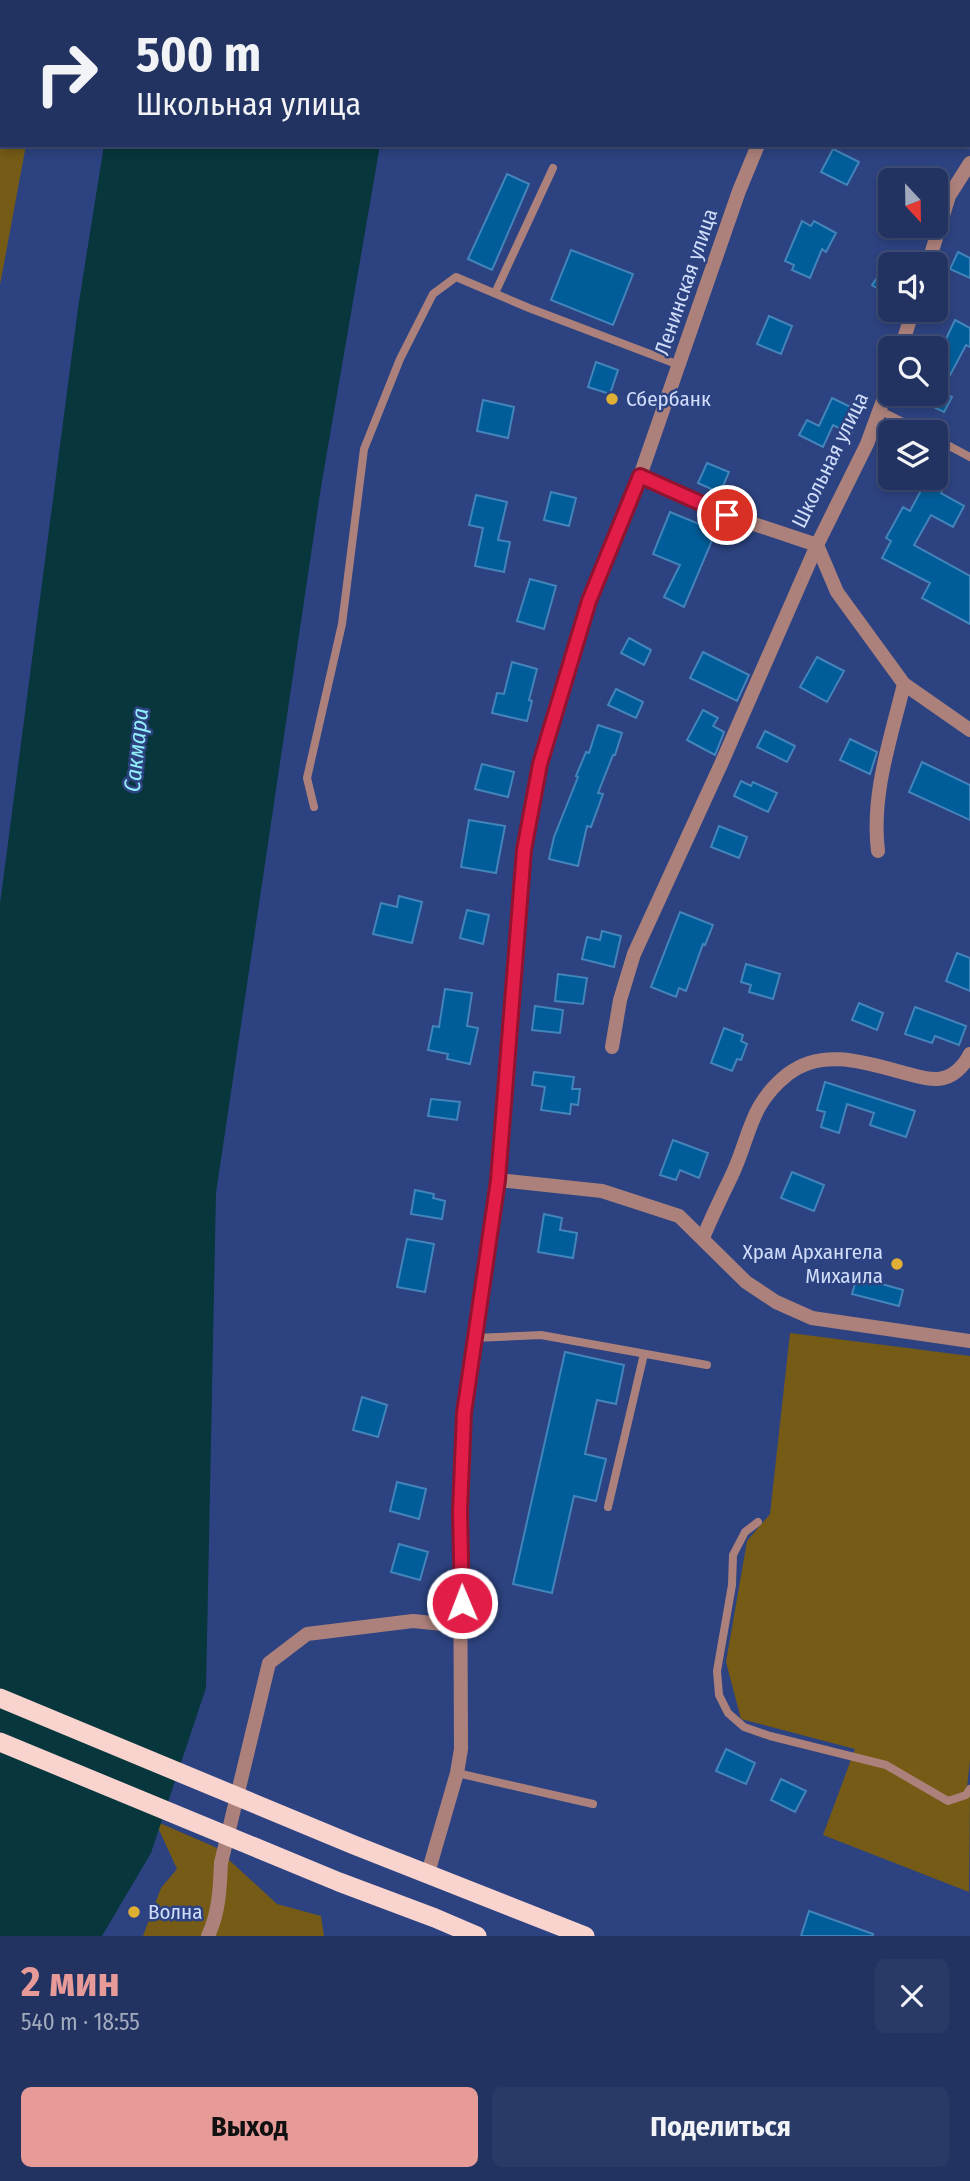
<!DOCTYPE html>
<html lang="ru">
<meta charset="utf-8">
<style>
body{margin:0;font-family:"Fira Sans Condensed",sans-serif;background:#2a3a67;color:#f1f3f6;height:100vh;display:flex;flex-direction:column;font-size:26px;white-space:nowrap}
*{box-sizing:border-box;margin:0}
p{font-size:23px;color:#a2aabd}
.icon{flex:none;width:38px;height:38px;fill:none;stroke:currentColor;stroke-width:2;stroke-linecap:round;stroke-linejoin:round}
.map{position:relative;height:1936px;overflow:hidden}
.details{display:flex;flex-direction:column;background:#223261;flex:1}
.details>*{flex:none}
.hud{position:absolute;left:0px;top:0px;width:971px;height:147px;box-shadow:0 4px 10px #0003,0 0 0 2px #3f4d76;background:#223261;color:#f1f3f6;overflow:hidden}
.needle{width:46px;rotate:158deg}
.fabs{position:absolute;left:878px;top:168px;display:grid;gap:14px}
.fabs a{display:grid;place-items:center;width:70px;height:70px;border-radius:10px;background:#223261;box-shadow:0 4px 10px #0003,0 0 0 2px #3f4d76;font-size:35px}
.pin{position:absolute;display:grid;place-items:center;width:60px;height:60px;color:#fff;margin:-30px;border:4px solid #fff;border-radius:50%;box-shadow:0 2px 7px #0007}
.me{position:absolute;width:77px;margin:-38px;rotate:359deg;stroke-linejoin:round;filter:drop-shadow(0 0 5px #0008)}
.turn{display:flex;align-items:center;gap:24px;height:147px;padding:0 21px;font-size:32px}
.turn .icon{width:91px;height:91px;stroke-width:2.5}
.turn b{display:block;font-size:49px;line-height:60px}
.round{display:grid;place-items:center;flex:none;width:74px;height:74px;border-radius:10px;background:#2a3a67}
.headline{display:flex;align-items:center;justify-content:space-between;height:119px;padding:0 21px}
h1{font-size:42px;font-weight:700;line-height:52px;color:#e69b98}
.cta{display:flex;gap:14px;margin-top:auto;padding:14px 21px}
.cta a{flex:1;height:80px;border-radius:10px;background:#e69b98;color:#111;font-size:28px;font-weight:700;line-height:80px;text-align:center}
.cta a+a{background:#2a3a67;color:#f1f3f6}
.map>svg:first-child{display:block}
.green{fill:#755b16}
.water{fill:#07363c}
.building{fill:#005d99;stroke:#4384bb;stroke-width:2}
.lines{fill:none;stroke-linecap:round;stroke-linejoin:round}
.service{stroke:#ac817b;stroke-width:8}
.minor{stroke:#ac817b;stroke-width:14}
.trunk{stroke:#f9d4cf;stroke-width:19}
.route-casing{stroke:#92132f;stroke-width:18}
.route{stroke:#e11d48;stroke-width:12}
.poi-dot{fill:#e0b034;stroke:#2d4381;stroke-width:2.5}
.labels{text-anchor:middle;stroke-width:5;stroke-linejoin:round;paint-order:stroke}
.street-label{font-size:21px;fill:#d1defb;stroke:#2d4381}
.poi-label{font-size:21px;fill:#d1defb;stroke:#2d4381;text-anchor:start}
.water-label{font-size:23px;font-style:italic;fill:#90eefa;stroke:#2d4381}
</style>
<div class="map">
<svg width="970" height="1936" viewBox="0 0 970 1936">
<rect width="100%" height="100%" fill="#2d4381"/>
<path class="green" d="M0 0H54L2 2V145H26L0 285Z
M790 1333 970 1356V1760L967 1788 970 1792 969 1892 823 1835 855 1749 741 1719 726 1662 747 1541 770 1514Z
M155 1821 215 1847 277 1904 321 1916 324 1936H143L161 1888 177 1869Z"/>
<path class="water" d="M128 0H410L128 2Z
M104 145H380L321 487 216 1193 206 1688 151 1853 102 1936H0V904L78 308Z"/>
<path class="building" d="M833 149 859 162 847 185 821 172Z
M507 174 529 184 492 270 468 259Z
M802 221 811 226 814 221 836 233 826 252 822 249 810 278 792 270 794 265 785 261Z
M571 250 633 274 613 325 551 300Z
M958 252 970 258V278L950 269Z
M891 258V297L872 285Z
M769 316 792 326 781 354 757 344Z
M955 320 970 328V347L966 345 941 392 952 397 944 412 906 394H936V360Z
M596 362 618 370 610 394 588 387Z
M832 398 861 412 851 434 833 425 823 447 799 435 807 420 819 426Z
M483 400 514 407 508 438 477 431Z
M707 463 729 472 720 493 698 483Z
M938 472 949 478 941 493 964 506 953 527 931 515 914 545 970 576V624L922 598 930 583 882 558 891 541 886 538 903 507 910 511 925 483 930 486Z
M551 492 576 498 569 526 544 520Z
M476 495 507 502 498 540 510 542 504 572 475 566 483 528 469 525Z
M670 512 716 531 684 607 664 597 680 565 653 554Z
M530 579 556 586 544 629 517 621Z
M629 638 651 650 644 665 621 653Z
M703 652 749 675 737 701 690 678Z
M817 657 844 671 827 702 800 687Z
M512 662 537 669 529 700 532 701 527 721 492 713 497 693 504 694Z
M616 689 643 702 636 718 608 705Z
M703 710 718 718 713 726 724 732 715 755 687 740Z
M598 725 622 733 615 755H613L598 793 603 794 591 827 587 826 578 866 549 859 554 837 578 777 576 776 586 752 589 753Z
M765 731 795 746 787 762 757 747Z
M850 739 877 752 870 774 840 760Z
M922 762 970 785V820L909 792Z
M482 764 514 772 508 797 475 789Z
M741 781 751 786 753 782 777 793 768 812 734 796Z
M469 820 505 826 496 873 461 867Z
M719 826 747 837 739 858 711 847Z
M399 896 422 902 412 943 373 934 381 903 397 907Z
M467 910 489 915 483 944 460 938Z
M680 912 713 925 705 945 703 944 686 991 679 988 676 997 651 987Z
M602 931 621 936 614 967 582 959 587 937 600 940Z
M957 953 970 958V991L946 981Z
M746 964 780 974 773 999 749 992 751 985 741 982Z
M558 974 587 978 583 1004 555 1001Z
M445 989 472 993 467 1026 478 1028 470 1064 447 1059 448 1054 428 1050 433 1026 439 1027Z
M859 1003 883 1013 877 1030 852 1020Z
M535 1006 563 1010 560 1033 532 1030Z
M915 1007 966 1026 959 1045 935 1036 932 1043 905 1034Z
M724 1028 743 1035 741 1041 747 1044 741 1060 737 1059 732 1071 711 1063Z
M534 1072 574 1077 572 1089H580L578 1105 571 1104 570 1114 541 1110 545 1087 532 1085Z
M825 1082 915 1111 906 1137 870 1125 874 1113 847 1104 839 1133 821 1127 825 1112 817 1110Z
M431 1099 460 1102 457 1120 428 1116Z
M673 1140 708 1153 699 1178 680 1170 676 1180 660 1175Z
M792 1172 824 1185 814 1211 781 1198Z
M415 1190 434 1194 433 1198 445 1201 442 1219 411 1214Z
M544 1214 562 1218 560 1230 577 1233 573 1258 538 1252Z
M407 1239 434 1244 425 1292 397 1287Z
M857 1277 903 1290 899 1306 852 1294Z
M565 1352 624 1365 616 1404 597 1400 585 1454 606 1459 596 1501 574 1496 552 1593 513 1584Z
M362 1397 387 1405 378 1437 353 1430Z
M397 1482 426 1489 419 1519 390 1511Z
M399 1544 428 1552 420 1580 391 1572Z
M726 1749 755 1763 746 1784 716 1771Z
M781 1779 806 1791 795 1812 771 1800Z
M809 1911 873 1934V1936H801Z"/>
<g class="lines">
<path class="service" d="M495 293 553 168
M881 411 923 432
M936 439 970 457
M314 807 307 778 342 624 364 449 400 359 433 294 456 277 529 308 679 365
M474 1338 541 1335 707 1365
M608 1507 644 1354
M758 1522 745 1532 733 1555 732 1585 717 1671 719 1695 728 1713 744 1727 770 1736 886 1765 948 1801 966 1795 970 1789
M457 1773 593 1804"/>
<path class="minor" d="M688 0 691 2
M830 2 831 0
M928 264 949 196 970 163
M901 348 913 310
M640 476 727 515 817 545 867 444 891 379
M817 545 837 592 904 684 970 730
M878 851C871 794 891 738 904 684
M612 1047 620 1000 634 954 722 762 817 545
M498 1180 602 1191 679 1216 746 1282 776 1302 812 1318 970 1341
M703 1238C712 1216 722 1196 732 1175 751 1134 749 1105 788 1074 822 1048 864 1062 901 1072 913 1075 926 1080 938 1079 953 1078 964 1066 970 1054
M428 1873 457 1773 461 1749 460 1511 464 1413 498 1180 524 850 540 764 589 601 640 476 739 191 758 145
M208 1936C219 1913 220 1888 221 1863L269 1663 307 1634 413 1621 462 1626"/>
<path class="trunk" d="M0 1698 354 1845 585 1936
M0 1742 339 1882 435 1918 477 1936"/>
</g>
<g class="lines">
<g class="route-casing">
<path id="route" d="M462 1603 460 1511 464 1413 498 1180 524 850 540 764 589 601 640 476 727 515"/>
</g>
<use href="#route" class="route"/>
</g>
<g class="poi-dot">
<circle cx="612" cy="399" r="7"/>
<circle cx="897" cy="1264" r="7"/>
<circle cx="134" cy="1912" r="7"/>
</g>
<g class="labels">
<g class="street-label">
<text transform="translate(686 282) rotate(-71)" y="7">Ленинская улица</text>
<text transform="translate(830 460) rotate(-64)" y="7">Школьная улица</text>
</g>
<g class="poi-label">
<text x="626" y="406">Сбербанк</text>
<text x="883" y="1259" text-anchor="end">Храм Архангела<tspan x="883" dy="24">Михаила</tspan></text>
<text x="148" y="1919">Волна</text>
</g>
<g class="water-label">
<text transform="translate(136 750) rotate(-84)" y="8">Сакмара</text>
</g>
</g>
</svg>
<div class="fabs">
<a><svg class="needle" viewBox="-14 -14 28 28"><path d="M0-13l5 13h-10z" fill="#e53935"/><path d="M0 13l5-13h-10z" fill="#a2aabd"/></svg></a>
<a><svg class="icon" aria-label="sound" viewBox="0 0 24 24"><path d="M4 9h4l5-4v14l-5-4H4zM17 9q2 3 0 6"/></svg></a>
<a><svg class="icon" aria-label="search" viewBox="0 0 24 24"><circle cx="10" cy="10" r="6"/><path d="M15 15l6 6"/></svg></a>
<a><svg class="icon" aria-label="layers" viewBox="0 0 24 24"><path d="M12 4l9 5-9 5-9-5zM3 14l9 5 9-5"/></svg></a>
</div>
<div class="pin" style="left:727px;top:515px;background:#d93025"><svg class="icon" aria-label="arrive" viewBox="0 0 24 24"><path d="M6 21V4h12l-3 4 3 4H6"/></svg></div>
<svg class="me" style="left:462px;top:1603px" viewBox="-20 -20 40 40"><circle r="17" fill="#e11d48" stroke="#fff" stroke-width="3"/><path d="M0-11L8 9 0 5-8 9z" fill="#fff"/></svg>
<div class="hud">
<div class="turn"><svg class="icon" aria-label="right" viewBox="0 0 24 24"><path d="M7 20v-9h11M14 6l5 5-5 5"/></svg><div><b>500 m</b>Школьная улица</div></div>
</div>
</div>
<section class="details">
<div class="headline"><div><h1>2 мин</h1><p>540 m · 18:55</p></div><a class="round"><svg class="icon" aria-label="close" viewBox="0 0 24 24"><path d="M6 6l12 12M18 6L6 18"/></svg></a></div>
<div class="cta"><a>Выход</a><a>Поделиться</a></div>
</section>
